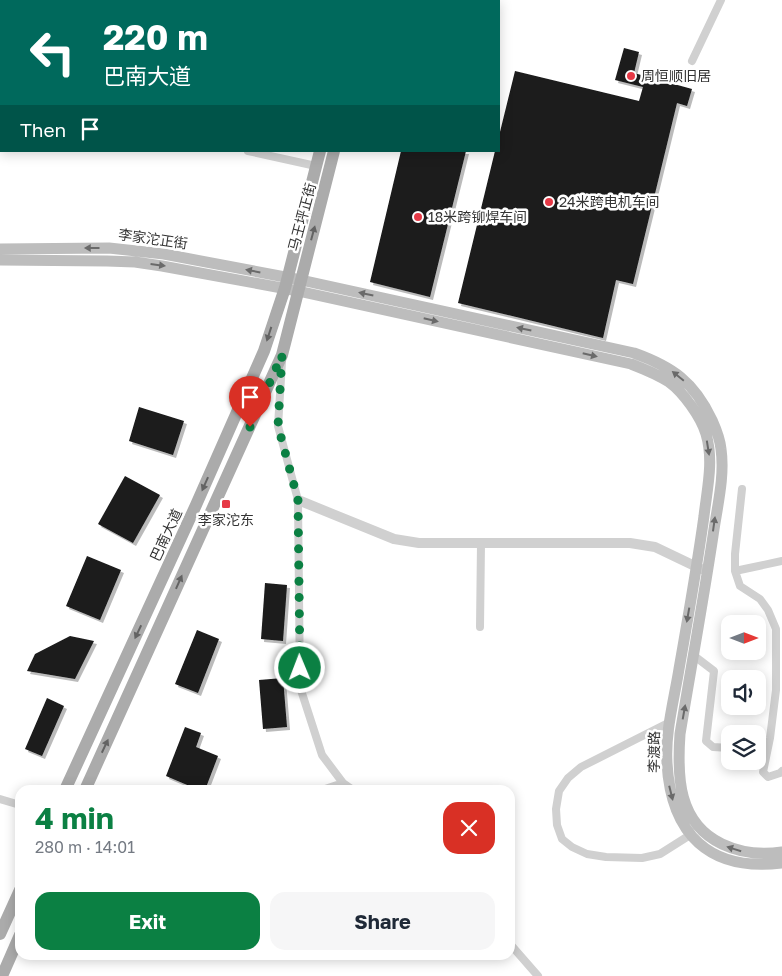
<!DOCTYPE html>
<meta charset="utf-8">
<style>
body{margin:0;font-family:"Golos Text","Noto Sans SC",sans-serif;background:#f6f6f7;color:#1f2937;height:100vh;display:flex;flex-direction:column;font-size:19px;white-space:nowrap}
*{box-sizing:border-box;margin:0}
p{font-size:16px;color:#747a83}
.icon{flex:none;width:28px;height:28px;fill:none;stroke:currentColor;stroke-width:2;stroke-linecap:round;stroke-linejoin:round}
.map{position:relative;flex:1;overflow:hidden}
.drawer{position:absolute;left:15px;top:785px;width:500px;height:175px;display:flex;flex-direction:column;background:#fff;border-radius:15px;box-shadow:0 2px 12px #0003}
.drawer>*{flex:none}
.top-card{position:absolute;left:0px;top:0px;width:500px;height:152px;box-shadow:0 2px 12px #0003;background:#00695c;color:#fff;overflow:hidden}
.needle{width:32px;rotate:90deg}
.tools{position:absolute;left:721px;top:615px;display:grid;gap:10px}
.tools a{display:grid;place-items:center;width:45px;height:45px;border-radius:10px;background:#fff;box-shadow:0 2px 12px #0003;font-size:25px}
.pin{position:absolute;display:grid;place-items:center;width:42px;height:42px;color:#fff;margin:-51px -21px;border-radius:50% 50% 50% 0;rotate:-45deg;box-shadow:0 0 5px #0007}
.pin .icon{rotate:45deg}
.me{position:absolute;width:55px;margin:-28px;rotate:359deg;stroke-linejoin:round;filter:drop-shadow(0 0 4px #0008)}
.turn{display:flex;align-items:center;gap:18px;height:105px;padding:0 20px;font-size:22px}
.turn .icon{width:65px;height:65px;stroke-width:2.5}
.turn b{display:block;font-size:35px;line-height:42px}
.then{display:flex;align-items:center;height:48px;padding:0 20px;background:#0003;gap:10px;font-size:19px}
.round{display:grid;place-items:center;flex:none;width:52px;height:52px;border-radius:15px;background:#f6f6f7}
.overview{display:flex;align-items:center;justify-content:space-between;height:85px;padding:0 20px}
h1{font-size:30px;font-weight:700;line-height:38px;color:#0b8043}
.cta{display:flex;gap:10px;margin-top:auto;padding:10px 20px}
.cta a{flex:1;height:58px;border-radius:15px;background:#0b8043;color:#fff;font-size:20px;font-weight:700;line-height:58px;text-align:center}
.cta a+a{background:#f6f6f7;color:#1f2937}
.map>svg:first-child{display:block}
.building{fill:#1a1a1a;filter:url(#shadow)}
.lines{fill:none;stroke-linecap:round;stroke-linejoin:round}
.minor{stroke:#d0d0d0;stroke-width:8}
.tertiary{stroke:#d0d0d0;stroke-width:10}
.secondary{stroke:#bdbdbd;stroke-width:11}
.primary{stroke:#ababab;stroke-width:12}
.oneway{fill:#636363}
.oneway2{fill:#6a6a6a}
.route{stroke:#0b8043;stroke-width:9;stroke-dasharray:0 16.2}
.poi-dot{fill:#e63946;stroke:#fff;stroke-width:2}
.labels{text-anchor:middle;stroke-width:5;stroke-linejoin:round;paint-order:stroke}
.poi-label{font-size:14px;fill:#333;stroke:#fff;text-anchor:start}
.street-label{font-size:14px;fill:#333;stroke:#fff}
</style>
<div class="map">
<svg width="782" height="976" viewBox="0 0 782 976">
<defs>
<filter id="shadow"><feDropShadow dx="3" dy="3" stdDeviation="0" flood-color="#0004"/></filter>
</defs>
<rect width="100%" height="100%" fill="#fff"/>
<path class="building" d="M624 48 639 52 634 73 692 89 687 106 677 103 633 284 616 280 603 338 458 303 495 151H499V136L515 71 639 101 643 87 615 80Z
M401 151H466L430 297 370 282Z
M139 407 184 421 173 455 129 441Z
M125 476 160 495 133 543 98 524Z
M87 556 121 570 100 620 66 606Z
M265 583 287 585 283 641 261 639Z
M197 630 219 639 198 693 175 684Z
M70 636 94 641 75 679 27 671 35 654Z
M283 678 287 727 263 729 259 680Z
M47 698 64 706 42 756 25 749Z
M185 727 201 733 196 747 218 756 205 790H199L166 776Z"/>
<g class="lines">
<path class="minor" d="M26 1V0
M0 42 1 45
M692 61 721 0
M248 151 316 166
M282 362 278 426 298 500 300 687 322 755 343 783 353 790
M742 489 735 554V571L740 586 760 599 768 610 776 629V690L770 738 763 772 768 777 780 773 782 771
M735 571 782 561
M480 627 481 543
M693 655 714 671 706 741 713 747 730 748
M670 722 581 767 568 778 559 791 556 809 557 825 562 839 572 847 587 854 606 857 642 858 660 854 690 835
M322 790 343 783
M0 799 20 805
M510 944 538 976"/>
<path class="tertiary" d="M298 500 394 539 419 543H630L655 547 701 569"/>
<path class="secondary" d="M0 249 109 248 164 254 301 280 634 353C673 367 694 382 712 420 716 429 720 439 721 449 725 477 717 507 713 536 703 602 691 668 680 734 677 777 678 823 722 844 741 853 762 855 782 852
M0 260 107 261 135 262 162 266 298 291 631 364C644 369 657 374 669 382 683 392 701 417 706 434 714 461 707 489 704 516 697 567 688 618 679 669 674 700 665 732 667 763 671 834 709 872 782 863"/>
<path class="primary" d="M360 1V0
M373 1 374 0
M65 790 196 505 264 351 285 288 320 151
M85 790 282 355 334 151
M0 934 20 890
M2 976 20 935"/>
</g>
<defs><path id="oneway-solid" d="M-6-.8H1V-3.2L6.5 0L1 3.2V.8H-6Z" transform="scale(1.25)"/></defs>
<g class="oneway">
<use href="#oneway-solid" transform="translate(313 233) rotate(-75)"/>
<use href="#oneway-solid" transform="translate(269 334) rotate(108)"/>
<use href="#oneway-solid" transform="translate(205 484) rotate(114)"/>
<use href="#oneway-solid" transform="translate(179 582) rotate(-66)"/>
<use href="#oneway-solid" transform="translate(138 632) rotate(115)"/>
<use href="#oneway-solid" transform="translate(105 746) rotate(-65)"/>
</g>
<g class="oneway2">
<use href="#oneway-solid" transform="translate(92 248) rotate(180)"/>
<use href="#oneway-solid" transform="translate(158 265) rotate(7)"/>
<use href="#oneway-solid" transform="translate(253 271) rotate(-169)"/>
<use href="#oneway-solid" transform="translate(366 294) rotate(-168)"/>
<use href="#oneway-solid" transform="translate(431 320) rotate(13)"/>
<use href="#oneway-solid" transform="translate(524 329) rotate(-168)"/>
<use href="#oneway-solid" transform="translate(590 355) rotate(13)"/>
<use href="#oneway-solid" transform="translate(678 376) rotate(-141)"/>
<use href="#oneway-solid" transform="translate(708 448) rotate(81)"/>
<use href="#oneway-solid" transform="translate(714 524) rotate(-82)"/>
<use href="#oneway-solid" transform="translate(688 615) rotate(100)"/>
<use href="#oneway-solid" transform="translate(684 712) rotate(-80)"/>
<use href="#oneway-solid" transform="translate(671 793) rotate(76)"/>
<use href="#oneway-solid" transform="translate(734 849) rotate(-163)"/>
</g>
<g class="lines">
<path class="route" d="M250 427 282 355 278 426 298 500 300 668"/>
</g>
<g class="poi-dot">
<circle cx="631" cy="76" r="5"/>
<circle cx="549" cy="202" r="5"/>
<circle cx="418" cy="217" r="5"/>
<rect x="221" y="499" width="10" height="10" rx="2.5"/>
</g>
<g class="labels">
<g class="poi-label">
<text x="641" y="81">周恒顺旧居</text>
<text x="559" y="207">24米跨电机车间</text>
<text x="428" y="222">18米跨铆焊车间</text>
<text x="226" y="525" text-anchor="middle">李家沱东</text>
</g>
<g class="street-label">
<text transform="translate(302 217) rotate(-75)" y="5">马王坪正街</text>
<text transform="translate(153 239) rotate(8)" y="5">李家沱正街</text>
<text transform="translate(166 535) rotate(-65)" y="5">巴南大道</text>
<text transform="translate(654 752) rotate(-89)" y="5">李渡路</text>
</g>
</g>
</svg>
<div class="tools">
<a><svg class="needle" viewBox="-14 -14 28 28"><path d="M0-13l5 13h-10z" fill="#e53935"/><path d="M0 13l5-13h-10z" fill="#747a83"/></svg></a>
<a><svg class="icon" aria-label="sound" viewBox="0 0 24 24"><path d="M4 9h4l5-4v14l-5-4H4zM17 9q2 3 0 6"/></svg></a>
<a><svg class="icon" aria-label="layers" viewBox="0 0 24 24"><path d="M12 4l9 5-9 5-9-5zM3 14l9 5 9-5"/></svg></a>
</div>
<div class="pin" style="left:250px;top:427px;background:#d93025"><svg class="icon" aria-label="arrive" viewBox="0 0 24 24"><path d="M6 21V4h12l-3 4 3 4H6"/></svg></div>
<svg class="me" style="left:300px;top:668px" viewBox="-20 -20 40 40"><circle r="17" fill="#0b8043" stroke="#fff" stroke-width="3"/><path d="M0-11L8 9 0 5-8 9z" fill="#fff"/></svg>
<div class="top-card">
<div class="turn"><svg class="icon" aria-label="left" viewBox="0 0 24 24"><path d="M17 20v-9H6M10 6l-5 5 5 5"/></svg><div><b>220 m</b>巴南大道</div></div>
<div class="then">Then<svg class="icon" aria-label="arrive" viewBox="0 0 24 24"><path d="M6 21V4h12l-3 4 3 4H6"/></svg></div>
</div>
<section class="drawer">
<div class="overview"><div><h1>4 min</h1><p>280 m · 14:01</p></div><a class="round" style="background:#d93025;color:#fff"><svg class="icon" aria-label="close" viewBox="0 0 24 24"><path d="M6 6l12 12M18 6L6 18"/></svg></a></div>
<div class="cta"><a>Exit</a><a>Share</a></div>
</section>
</div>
